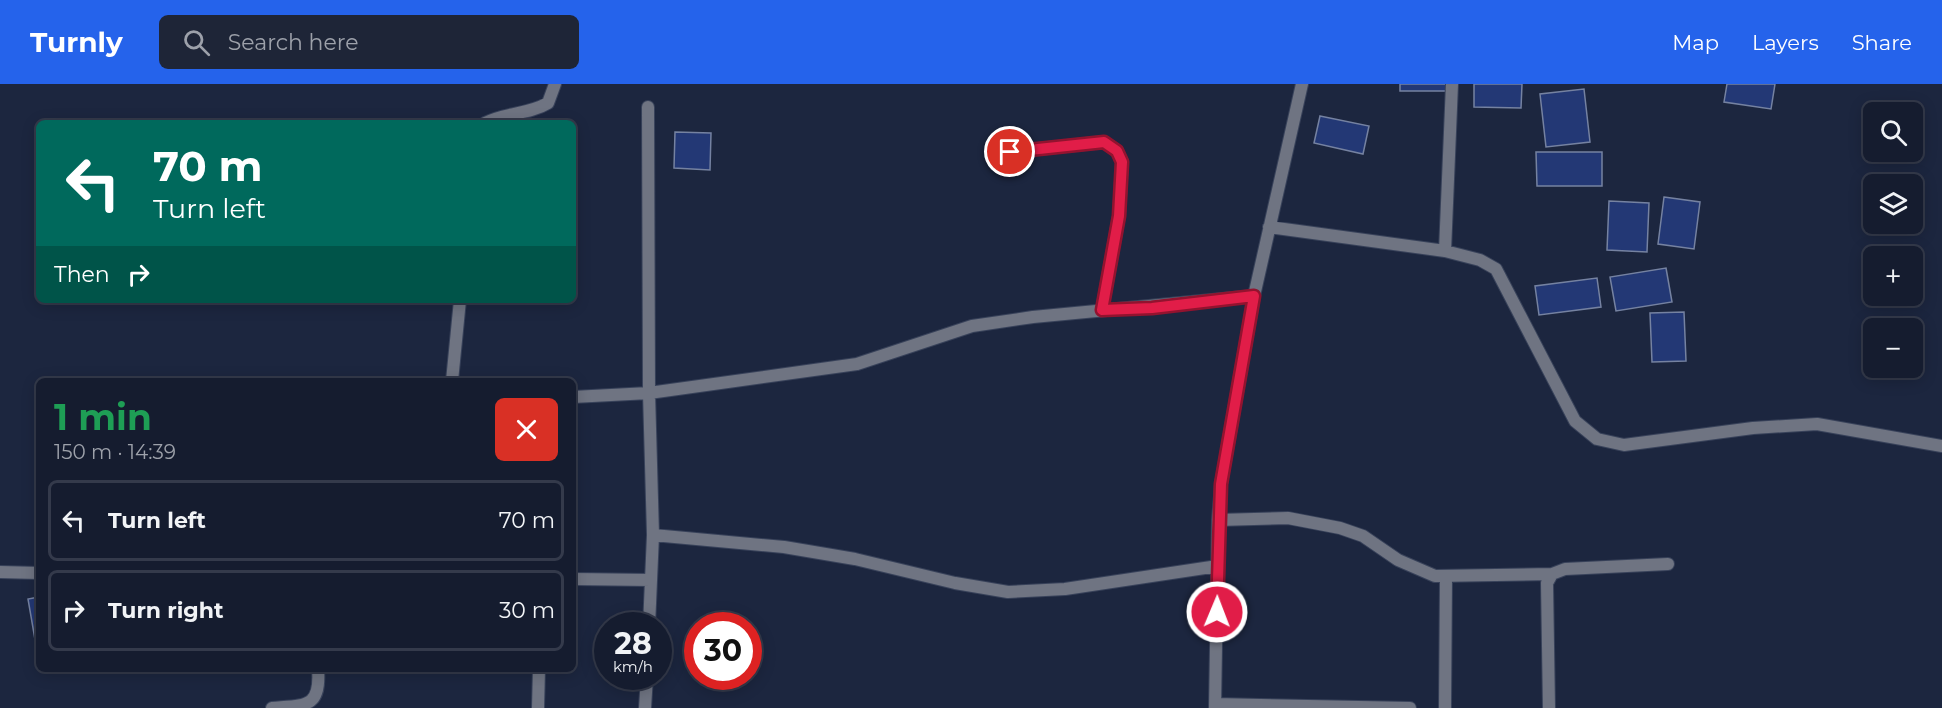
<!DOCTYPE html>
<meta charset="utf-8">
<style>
body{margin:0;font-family:Montserrat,sans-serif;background:#1e2537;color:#f1f3f6;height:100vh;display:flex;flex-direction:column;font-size:22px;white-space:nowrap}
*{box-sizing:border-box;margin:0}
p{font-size:20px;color:#9da1aa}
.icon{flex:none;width:33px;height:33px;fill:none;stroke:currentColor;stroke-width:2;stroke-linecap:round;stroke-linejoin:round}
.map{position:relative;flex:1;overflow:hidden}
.sheet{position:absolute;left:36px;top:294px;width:540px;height:294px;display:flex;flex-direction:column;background:#151c2f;border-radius:9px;box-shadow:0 3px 15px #0003,0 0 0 2px #343a4b}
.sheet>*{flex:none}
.top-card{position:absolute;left:36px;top:36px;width:540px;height:183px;border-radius:9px;box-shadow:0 3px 15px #0003,0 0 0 2px #343a4b;background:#00695c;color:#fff;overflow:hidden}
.controls{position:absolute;left:1863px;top:18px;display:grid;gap:12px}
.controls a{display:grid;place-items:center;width:60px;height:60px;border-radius:9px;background:#151c2f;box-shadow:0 3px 15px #0003,0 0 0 2px #343a4b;font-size:30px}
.speed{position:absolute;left:594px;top:528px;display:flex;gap:12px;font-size:30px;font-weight:700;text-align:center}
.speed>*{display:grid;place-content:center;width:78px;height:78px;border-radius:50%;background:#151c2f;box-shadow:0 3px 15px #0003,0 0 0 2px #343a4b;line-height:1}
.speed small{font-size:15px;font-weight:400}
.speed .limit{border:9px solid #d22;background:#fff;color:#111}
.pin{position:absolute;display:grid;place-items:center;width:51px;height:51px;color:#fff;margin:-26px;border:3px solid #fff;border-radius:50%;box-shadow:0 2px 6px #0007}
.me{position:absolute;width:66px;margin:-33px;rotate:1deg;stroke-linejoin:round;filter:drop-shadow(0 0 4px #0008)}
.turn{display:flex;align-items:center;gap:21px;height:126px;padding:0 18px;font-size:27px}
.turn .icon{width:78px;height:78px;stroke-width:2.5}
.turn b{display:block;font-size:42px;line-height:51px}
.then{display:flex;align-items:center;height:57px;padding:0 18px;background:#0003;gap:12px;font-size:22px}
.round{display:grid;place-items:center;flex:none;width:63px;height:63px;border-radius:9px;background:#1e2537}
.overview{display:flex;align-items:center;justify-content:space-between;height:102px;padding:0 18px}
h1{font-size:36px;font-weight:700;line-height:45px;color:#1e9e55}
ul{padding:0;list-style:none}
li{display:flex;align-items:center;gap:18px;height:81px;margin:0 12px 9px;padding:0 6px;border:3px solid #343a4b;border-radius:9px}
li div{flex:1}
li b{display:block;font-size:22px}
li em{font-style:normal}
header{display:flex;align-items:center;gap:36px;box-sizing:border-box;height:84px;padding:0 30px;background:#2563eb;color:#fff}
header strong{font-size:28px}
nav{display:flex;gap:33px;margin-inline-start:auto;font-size:21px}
.search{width:420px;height:54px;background:#1e2537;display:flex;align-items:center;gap:15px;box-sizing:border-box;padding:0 21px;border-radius:9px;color:#9da1aa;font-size:22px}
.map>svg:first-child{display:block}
.building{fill:#233875;stroke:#7582a1;stroke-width:1.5}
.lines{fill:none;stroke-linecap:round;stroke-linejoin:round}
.minor-casing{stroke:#38425a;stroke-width:14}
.minor{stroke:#6f7482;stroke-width:12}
.route-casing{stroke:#92132f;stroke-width:15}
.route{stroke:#e11d48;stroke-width:10}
</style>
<header>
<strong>Turnly</strong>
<div class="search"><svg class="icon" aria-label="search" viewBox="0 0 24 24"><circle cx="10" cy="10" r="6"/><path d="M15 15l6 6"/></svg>Search here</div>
<nav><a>Map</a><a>Layers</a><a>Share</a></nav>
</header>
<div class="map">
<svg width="1942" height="624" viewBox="0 0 1942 624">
<rect width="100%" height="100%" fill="#1c263f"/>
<path class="building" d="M1400 0H1449V7H1400Z
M1474 0H1522L1521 24 1474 23Z
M1727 0H1775L1771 25 1724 18Z
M1584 5 1590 58 1546 63 1540 10Z
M1320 32 1369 42 1363 70 1314 59Z
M675 48 711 49 710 86 674 84Z
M1536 68H1602V102H1537Z
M1664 113 1700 118 1694 165 1658 160Z
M1609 117 1649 119 1647 168 1607 166Z
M1666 184 1672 218 1616 227 1610 193Z
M1597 194 1601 223 1539 231 1535 202Z
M1684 228 1686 277 1652 278 1650 229Z
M39 513V573H38L28 515Z"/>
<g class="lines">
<g class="minor-casing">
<path id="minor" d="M648 23 649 309 653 451 649 542
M485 39C506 28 528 31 548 19L555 0
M1010 68 1104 58 1117 67 1122 78 1119 132 1102 226
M1269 143 1445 167 1480 176 1496 185 1575 337 1597 355 1624 361 1753 344 1817 340 1942 362
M1445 167 1452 0
M452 297 460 216
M573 313 649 309 857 280 972 242 1033 233 1254 212
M1218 436 1288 434 1340 444 1363 452 1398 476 1435 492 1552 490
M653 451 784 463 855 475 955 499 1008 508 1065 505 1218 482
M0 488 39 489
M573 495 651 496
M1215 620 1410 624
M272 624C306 621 321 624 318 585
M538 624 539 585
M645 624 647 592
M1215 624 1218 436 1221 400 1254 212 1302 0
M1445 624 1446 492
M1549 624 1547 499 1552 490 1565 485 1668 480"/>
</g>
<use href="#minor" class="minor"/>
</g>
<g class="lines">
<g class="route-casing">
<path id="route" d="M1010 68 1104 58 1117 67 1122 78 1119 132 1102 226 1152 224 1254 212 1221 400 1217 528"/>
</g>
<use href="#route" class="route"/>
</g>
</svg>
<div class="controls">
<a><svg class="icon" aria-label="search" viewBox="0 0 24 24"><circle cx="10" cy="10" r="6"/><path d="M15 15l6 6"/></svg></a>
<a><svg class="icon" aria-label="layers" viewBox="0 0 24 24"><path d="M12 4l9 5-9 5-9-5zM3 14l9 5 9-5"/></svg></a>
<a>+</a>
<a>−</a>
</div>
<div class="speed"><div>28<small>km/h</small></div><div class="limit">30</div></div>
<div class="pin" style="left:1010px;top:68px;background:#d93025"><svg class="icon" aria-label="arrive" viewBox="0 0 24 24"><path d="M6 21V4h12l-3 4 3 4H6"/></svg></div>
<svg class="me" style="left:1217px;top:528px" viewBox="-20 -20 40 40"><circle r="17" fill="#e11d48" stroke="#fff" stroke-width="3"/><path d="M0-11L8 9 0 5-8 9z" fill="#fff"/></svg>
<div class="top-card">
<div class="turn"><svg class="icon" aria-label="left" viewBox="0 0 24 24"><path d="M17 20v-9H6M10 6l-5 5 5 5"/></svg><div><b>70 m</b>Turn left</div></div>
<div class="then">Then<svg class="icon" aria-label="right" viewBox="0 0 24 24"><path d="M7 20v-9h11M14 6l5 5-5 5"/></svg></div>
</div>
<section class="sheet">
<div class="overview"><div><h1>1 min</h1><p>150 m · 14:39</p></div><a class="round" style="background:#d93025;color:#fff"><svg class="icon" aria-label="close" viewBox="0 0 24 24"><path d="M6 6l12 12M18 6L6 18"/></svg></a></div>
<ul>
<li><svg class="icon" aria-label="left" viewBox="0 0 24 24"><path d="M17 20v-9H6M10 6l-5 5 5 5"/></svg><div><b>Turn left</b></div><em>70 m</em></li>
<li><svg class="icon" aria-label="right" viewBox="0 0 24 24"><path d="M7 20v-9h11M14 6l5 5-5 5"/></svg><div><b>Turn right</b></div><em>30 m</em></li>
</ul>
</section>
</div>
